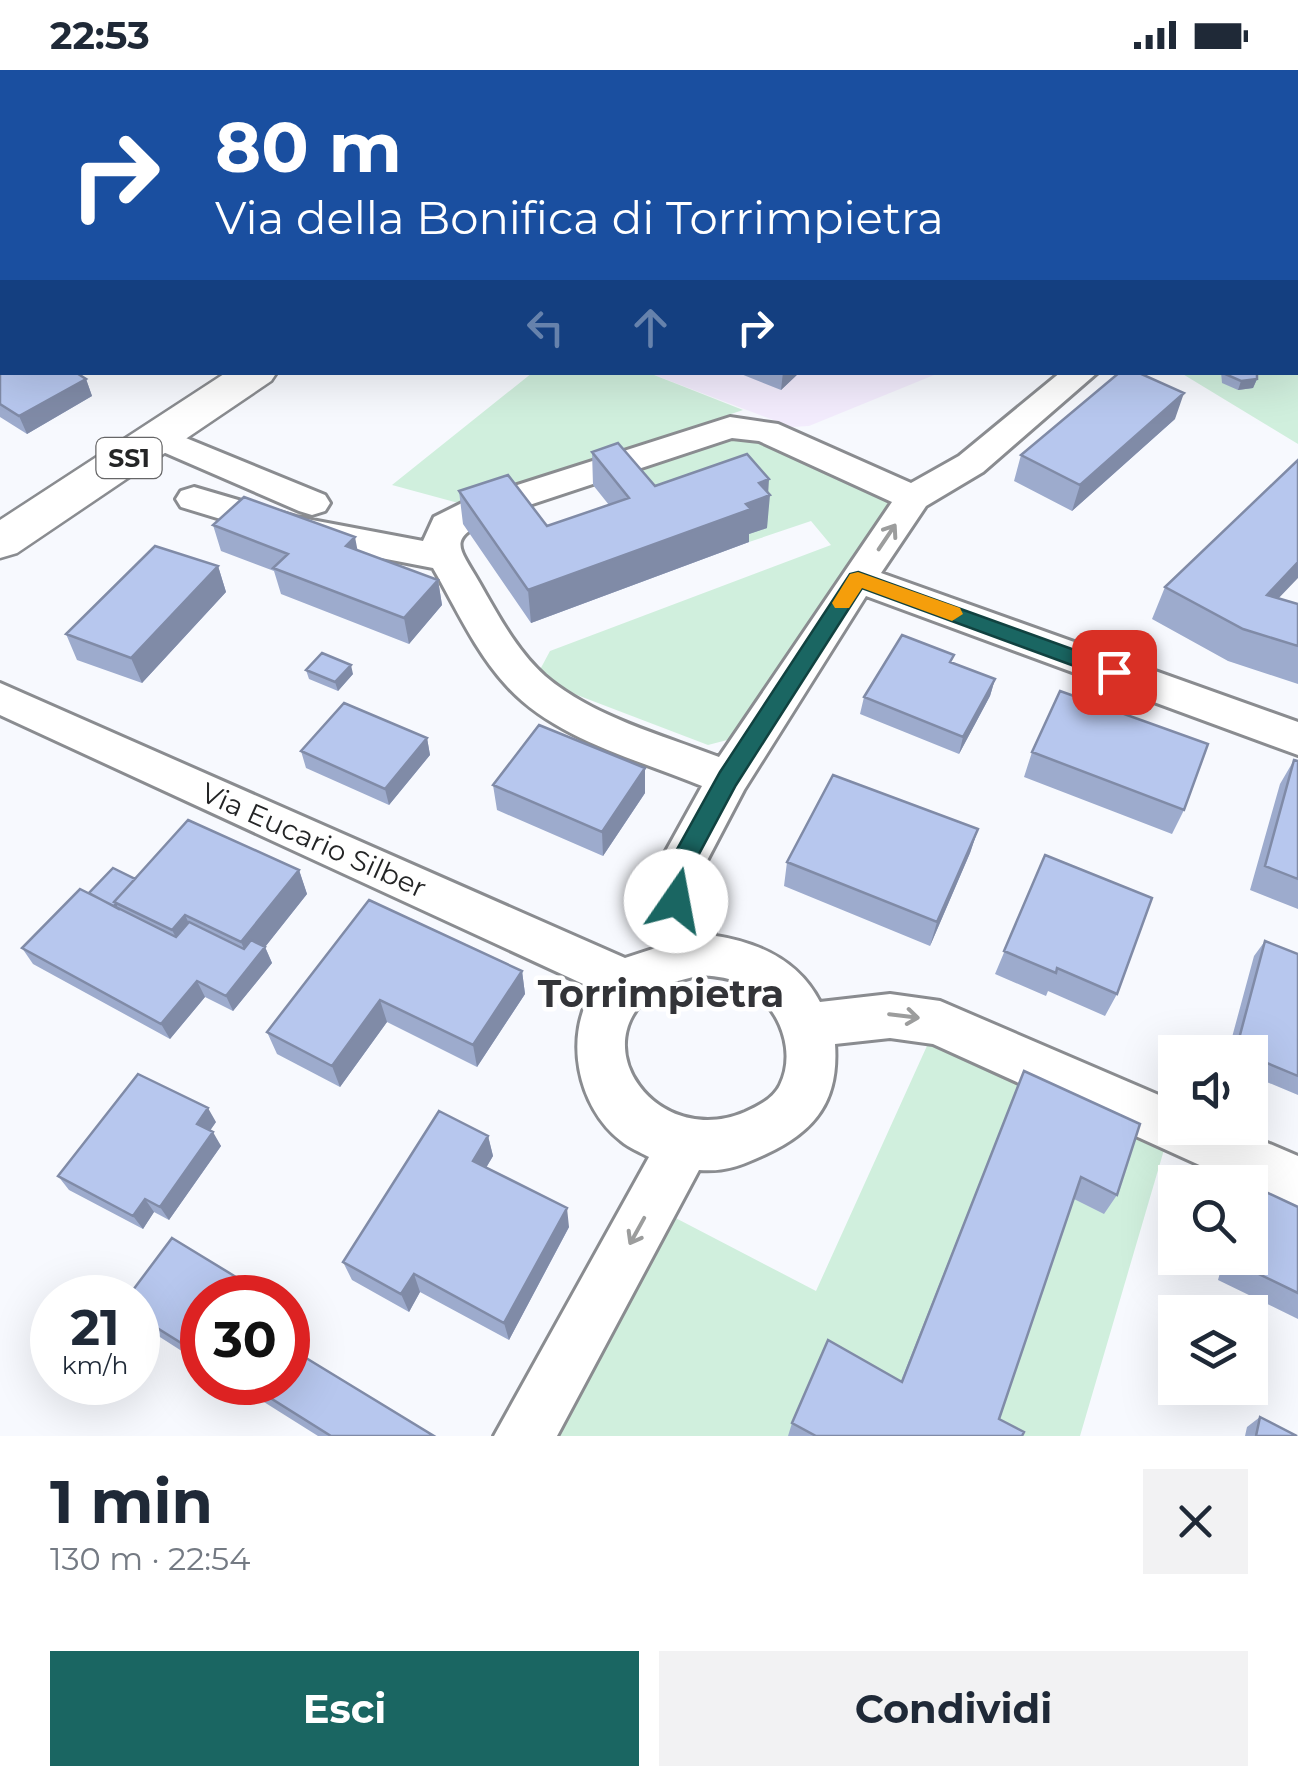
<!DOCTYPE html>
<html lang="it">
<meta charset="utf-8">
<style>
body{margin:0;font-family:Montserrat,sans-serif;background:#f2f2f3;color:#1f2937;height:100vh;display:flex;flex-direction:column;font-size:38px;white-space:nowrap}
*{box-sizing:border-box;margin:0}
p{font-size:32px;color:#747a83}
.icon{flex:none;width:55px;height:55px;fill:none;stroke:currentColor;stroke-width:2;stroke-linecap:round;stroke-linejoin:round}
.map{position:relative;height:1366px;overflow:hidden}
.panel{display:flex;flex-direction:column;background:#fff;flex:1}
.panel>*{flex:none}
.top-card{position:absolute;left:0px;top:0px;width:1300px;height:305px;box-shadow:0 10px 40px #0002;background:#1a4fa0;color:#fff;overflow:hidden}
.controls{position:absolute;left:1158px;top:965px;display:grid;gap:20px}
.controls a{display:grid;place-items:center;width:110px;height:110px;border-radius:0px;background:#fff;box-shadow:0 10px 40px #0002;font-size:50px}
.speed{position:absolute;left:30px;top:1205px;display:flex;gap:20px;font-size:50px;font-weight:700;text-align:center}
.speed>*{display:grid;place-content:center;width:130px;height:130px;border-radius:50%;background:#fff;box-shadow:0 10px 40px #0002;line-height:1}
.speed small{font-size:25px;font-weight:400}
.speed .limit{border:15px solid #d22;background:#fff;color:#111}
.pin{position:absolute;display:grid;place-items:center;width:85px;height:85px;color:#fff;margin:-42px;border-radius:20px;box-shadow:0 5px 15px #0006}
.me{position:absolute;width:110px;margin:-55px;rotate:12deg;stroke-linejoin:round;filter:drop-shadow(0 0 8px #0008)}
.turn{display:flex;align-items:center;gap:35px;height:210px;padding:0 50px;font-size:45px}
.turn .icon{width:130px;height:130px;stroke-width:2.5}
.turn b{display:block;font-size:70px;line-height:85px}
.lanes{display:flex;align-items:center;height:95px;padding:0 50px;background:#0003;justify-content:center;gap:50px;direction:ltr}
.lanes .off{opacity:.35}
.round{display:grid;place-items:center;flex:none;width:105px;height:105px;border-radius:0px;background:#f2f2f3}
.overview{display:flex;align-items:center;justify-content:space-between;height:170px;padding:0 50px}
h1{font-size:60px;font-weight:700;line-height:75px}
.cta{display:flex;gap:20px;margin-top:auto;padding:20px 50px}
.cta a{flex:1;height:115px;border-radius:0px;background:#1a6662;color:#fff;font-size:40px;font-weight:700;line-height:115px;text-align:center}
.cta a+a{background:#f2f2f3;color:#1f2937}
.status{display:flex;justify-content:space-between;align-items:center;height:70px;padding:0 50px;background:#fff;direction:ltr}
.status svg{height:28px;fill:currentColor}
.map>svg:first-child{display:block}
.commercial{fill:#f3ecfd}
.green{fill:#d0efdd}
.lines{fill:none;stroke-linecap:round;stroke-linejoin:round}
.minor-casing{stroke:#8a8c90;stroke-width:6}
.major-casing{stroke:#8a8c90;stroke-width:5}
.minor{fill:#fff;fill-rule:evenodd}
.major{fill:#fff;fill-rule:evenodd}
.rail-casing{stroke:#66676a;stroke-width:8}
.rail{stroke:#fff;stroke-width:5;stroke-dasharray:15;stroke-linecap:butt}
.wall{fill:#9dabcd}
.shaded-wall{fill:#808ba7}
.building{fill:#b7c7ee;stroke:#808ba7;stroke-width:2.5}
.oneway{stroke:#9c9d9d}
.route{fill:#1a6662;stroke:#114240;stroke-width:2.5}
.slow{fill:#f59e0b}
.labels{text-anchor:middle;stroke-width:9;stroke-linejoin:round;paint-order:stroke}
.shield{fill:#fff;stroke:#666667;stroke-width:2.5}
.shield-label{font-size:25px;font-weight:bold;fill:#242526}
.street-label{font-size:28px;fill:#242526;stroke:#fff}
.district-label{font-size:38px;font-weight:bold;fill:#333438;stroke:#fff}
</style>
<div class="status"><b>22:53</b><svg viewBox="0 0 49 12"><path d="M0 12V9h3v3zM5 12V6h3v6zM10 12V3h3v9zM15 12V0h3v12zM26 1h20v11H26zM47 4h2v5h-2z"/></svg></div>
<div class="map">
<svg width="1298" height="1366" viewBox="0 0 1298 1366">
<rect width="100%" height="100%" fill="#f7f9fe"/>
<path class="commercial" d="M649 303H939L809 356 792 357Z"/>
<path class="green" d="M1298 296V374L1181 303 1298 302Z
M532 303H649L743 340 462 434 392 415Z
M737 367H754L893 432 731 669 708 675 535 609 550 581 831 475 811 451 749 472 655 449 619 406Z
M931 967 1166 1073 1080 1366H993L1015 1023 895 1327 788 1366H546L666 1143 816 1221Z"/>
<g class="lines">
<g class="minor-casing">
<path id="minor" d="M712 0H741L742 2H713Z
M2 68V85L0 86V69Z
M1061 302H1098L983 402 926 436 881 503 1298 652V685L866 526 744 720 702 800 700 831 716 866C760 873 799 891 820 932L890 924 940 931 1175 1032V1058H1232L1298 1086V1139L1250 1118V1112H1237L933 974 890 968 835 974C839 1030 816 1061 766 1084 742 1095 726 1102 699 1100L557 1366H494L649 1087C640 1082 629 1078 621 1071 577 1037 563 965 594 919L0 645V613L625 888 671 873 654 831 656 799 702 716C637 689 554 669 506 615 475 581 456 538 433 498L293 471 181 437 176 429 181 421 194 417 296 447 423 471 434 447 464 432 730 347 778 354 911 413 959 386ZM732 368 759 371 892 432 719 687C662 665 593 647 545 606 516 580 498 545 479 512 457 474 448 471 490 448ZM700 905C712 906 726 907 738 912 774 927 799 977 780 1015 773 1029 758 1036 745 1042 657 1080 579 973 657 920 668 912 687 909 700 905Z
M159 357 325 425 330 433 325 441 312 445 299 441 147 375 142 368 147 361Z"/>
</g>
<g class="major-casing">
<path id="major" d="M227 302H277L271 311 17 483 0 488V450Z"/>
</g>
<use href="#minor" class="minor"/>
<use href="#major" class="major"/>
<g class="rail-casing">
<path id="rail" d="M353 2 357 0"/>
</g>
<use href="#rail" class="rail"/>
</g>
<path class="wall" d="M521 0H578L574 2H527Z
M0 301 86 309 92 326 27 364 0 347Z
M736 302H800L781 320Z
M1221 302H1257V309L1253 318 1238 320 1222 313Z
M1175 349 1072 441 1014 411 1021 385Z
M592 382 655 416 768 423 767 458 749 464V472L531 553 463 454 459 421 547 456 609 435 593 415Z
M213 455 438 510 442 535 409 574 281 524 274 501 221 481Z
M218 496 226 522 142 613 77 590 66 564Z
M1165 517 1279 528 1298 534V614L1228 591 1152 549Z
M953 593 995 609 990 626 959 684 860 644 864 627Z
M306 600 353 604 338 621 309 609Z
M427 668 430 685 389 735 306 698 301 681Z
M1032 682 1184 740 1172 764 1024 707Z
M1294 690 1298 691V839L1250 820 1280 714Z
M493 715 645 723 603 786 497 740Z
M978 759 970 783 930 876 784 816 787 792Z
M1045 785 1117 924 1105 946 1048 921 1046 926 995 904Z
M299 800 307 824 265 877 272 893 233 941 205 927 170 969 33 894 22 878 88 823 135 809Z
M369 830 522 901 525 924 477 997 387 952 340 1017 277 984 267 962Z
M1265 871 1298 884V1025L1250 1005V982H1228L1254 886Z
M1024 1001 1117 1125 1104 1144 1074 1129 999 1349 1022 1366H788L792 1353 901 1311Z
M216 1052 210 1060 221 1076 169 1150 154 1142 143 1159 69 1120 58 1106Z
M488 1066 493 1086 486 1098 569 1157 509 1270 420 1222 409 1242 352 1210 343 1192Z
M1255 1117 1298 1137V1249L1218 1210 1224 1188H1250V1122Z
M236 1207 248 1224 202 1228V1294L138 1253V1228Z
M232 1312H288L434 1366H318Z
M1260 1347 1297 1366H1245L1247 1357Z"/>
<path class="shaded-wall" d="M468 0H490V2H464Z
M556 0H578L574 2H557Z
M2 126V146L0 147V127Z
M2 221V241L1 242 0 222Z
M783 302H800L781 320Z
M86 309 92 326 27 364 19 346Z
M1257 309 1253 318 1238 320 1241 311Z
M1184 323 1175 349 1072 441 1080 415Z
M769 409 768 426 770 425 767 458 749 464V472L531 553 528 520 746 434 759 413Z
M355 467 360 493 346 476Z
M1298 492V508L1251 557 1267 525Z
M218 496 226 522 142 613 131 588Z
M438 510 442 535 409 574 404 548Z
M351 595 353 604 338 621 335 612Z
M995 609 990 626 959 684 963 667Z
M427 668 430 685 389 735 385 719Z
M645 698V723L603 786 602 762Z
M978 759 970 783 930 876 937 852Z
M299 800 307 824 265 877 272 893 233 941 226 926 251 895 241 872Z
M185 845 196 868 184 883 172 860Z
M522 901 525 924 477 997 473 975Z
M197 911 205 927 170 969 161 954Z
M380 930 387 952 340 1017 332 996Z
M208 1038 216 1052 205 1068 197 1054Z
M213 1062 221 1076 169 1150 160 1137Z
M488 1066 493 1086 478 1111 473 1091Z
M145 1129 154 1142 143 1159 133 1146Z
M567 1138 569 1157 509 1270 504 1253Z
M414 1204 420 1222 409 1242 401 1224Z
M236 1207 248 1224 245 1228H221Z"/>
<path class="building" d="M363 0H468L464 2H358Z
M0 101 2 102V126L0 127Z
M2 190V221L0 222V191Z
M2 300V302H75L86 309 19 346 0 334V301Z
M1120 302H1137L1184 323 1080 415 1021 385Z
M1225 302H1257V309L1241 311 1225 304Z
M618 373 655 416 747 384 769 409 759 413 770 425 746 434 751 439 528 520 459 421 508 405 547 456 629 428 592 382Z
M1298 390V492L1267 525 1298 534V576L1243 559 1165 517Z
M244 427 355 467 346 476 438 510 404 548 273 498 288 484 213 455Z
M155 476 218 496 131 588 66 564Z
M902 565 954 585 950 592 995 609 963 667 864 627Z
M322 583 351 595 335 612 306 600Z
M1060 621 1208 674 1184 740 1032 682Z
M344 633 427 668 385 719 301 681Z
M539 655 645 698 602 762 493 715Z
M1294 690 1298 691V809L1265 796Z
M833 705 978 759 937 852 787 792Z
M188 750 299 800 241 872 185 845 172 860 114 832Z
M1045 785 1152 828 1117 924 1057 898 1056 903 1004 881Z
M113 798 135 809 114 832 117 838 89 823Z
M80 819 176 867 189 852 244 879 251 870 265 877 226 926 197 911 161 954 22 878Z
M369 830 522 901 473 975 380 930 332 996 267 962Z
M1265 871 1298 884V1006L1250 986V982H1242L1236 980Z
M1024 1001 1140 1054 1117 1125 1081 1107 999 1349 1024 1362 1022 1366H816L792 1353 828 1270 902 1312Z
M138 1004 208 1038 197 1054 213 1062 160 1137 145 1129 133 1146 58 1106Z
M439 1041 488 1066 473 1091 567 1138 504 1253 414 1204 401 1224 343 1192Z
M1255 1117 1298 1137V1223L1234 1192 1236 1188H1250V1135Z
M172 1168 236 1207 221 1228H202V1286L138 1246V1228H127Z
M288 1277 434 1366H331L245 1312H288Z
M1260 1347 1297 1366H1256Z"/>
<defs><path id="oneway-shaft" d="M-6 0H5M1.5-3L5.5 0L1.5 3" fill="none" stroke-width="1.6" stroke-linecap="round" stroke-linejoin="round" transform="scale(2.5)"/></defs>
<g class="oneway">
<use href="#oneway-shaft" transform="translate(887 467) rotate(-56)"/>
<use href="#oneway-shaft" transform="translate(904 946) rotate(7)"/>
<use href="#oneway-shaft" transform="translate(637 1161) rotate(119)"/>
</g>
<path class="route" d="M858 502 1122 597 1125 602 1114 610 1107 608 862 518 736 715 691 799 685 838 676 841 668 838 664 831 670 792 720 702 850 504Z"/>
<path class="slow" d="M858 502 960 538 963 544 952 551 862 518 849 538H835L832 533 850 504Z"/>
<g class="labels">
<rect class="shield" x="96.5" y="368" width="65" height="40" rx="8"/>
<g class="shield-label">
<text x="129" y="397">SS1</text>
</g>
<g class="street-label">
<text transform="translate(314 770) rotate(24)" y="10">Via Eucario Silber</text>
</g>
<g class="district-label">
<text x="661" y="937">Torrimpietra</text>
</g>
</g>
</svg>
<div class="controls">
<a><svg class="icon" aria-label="sound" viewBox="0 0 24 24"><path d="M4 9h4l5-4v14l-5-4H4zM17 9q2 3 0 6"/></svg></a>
<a><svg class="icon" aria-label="search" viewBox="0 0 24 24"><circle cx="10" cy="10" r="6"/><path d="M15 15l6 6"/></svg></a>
<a><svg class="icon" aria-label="layers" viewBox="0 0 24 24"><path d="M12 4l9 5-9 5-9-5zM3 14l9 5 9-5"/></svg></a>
</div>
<div class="speed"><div>21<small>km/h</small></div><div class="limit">30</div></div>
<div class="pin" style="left:1114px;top:602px;background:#d93025"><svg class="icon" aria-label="arrive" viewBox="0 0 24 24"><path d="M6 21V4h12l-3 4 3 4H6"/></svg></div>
<svg class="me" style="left:676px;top:831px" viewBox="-20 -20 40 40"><circle r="19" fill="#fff"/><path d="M0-13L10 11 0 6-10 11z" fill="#1a6662"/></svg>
<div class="top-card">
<div class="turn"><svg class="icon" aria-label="right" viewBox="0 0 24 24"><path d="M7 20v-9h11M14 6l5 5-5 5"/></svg><div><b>80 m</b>Via della Bonifica di Torrimpietra</div></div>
<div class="lanes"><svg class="icon off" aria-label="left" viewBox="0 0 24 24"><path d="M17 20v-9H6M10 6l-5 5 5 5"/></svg><svg class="icon off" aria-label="ahead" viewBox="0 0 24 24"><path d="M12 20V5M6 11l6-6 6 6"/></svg><svg class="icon" aria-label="right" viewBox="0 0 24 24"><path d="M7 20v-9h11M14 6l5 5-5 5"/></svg></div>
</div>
</div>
<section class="panel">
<div class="overview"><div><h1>1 min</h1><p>130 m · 22:54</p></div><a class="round"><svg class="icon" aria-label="close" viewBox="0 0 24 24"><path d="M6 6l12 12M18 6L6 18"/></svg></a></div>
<div class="cta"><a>Esci</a><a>Condividi</a></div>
</section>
